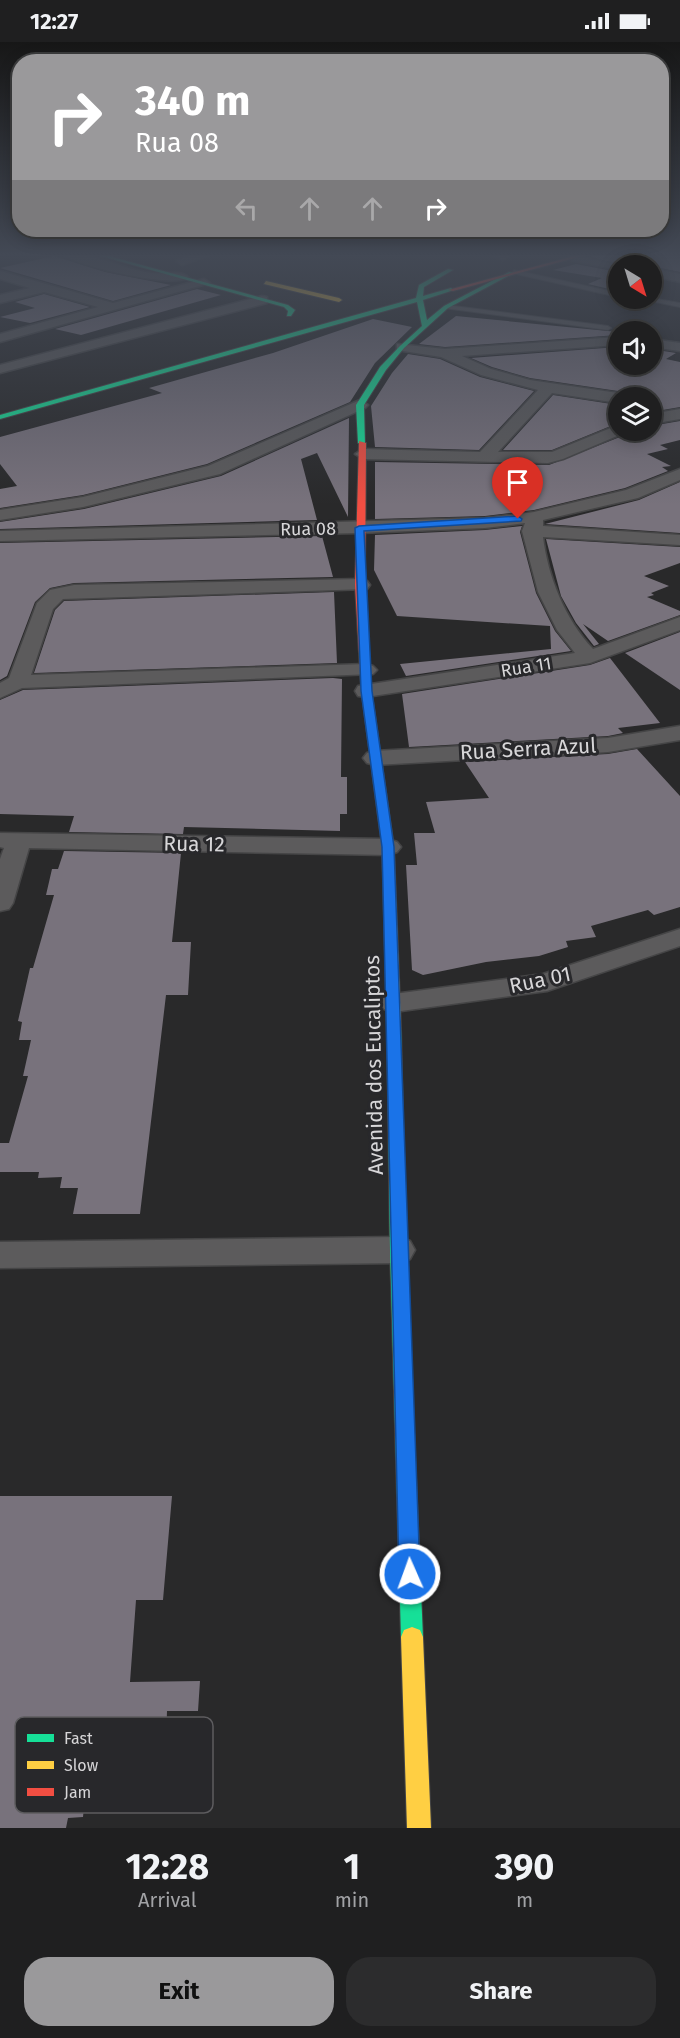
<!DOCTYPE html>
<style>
body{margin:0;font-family:"Fira Sans",sans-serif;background:#2c2c2d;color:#f1f3f6;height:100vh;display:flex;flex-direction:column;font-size:22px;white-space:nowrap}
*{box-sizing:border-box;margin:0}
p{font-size:20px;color:#a1a2a5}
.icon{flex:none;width:33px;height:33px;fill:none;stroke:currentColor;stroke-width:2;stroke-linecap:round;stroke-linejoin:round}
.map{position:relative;height:1786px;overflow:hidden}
.details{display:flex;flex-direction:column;background:#1f1f20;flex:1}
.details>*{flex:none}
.top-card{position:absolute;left:12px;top:12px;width:657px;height:183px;border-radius:24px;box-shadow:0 3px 15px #0003,0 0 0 2px #3c3d3e;background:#9a999b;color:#fff;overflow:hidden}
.needle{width:39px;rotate:142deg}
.tools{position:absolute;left:608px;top:213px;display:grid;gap:12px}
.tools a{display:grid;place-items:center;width:54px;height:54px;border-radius:50%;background:#1f1f20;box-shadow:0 3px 15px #0003,0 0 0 2px #3c3d3e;font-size:30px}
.pin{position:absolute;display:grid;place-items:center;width:51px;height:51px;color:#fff;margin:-62px -26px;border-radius:50% 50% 50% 0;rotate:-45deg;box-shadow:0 0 6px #0007}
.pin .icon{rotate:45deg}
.me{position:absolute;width:66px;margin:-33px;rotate:358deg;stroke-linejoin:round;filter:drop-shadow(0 0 4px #0008)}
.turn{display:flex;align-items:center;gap:21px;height:126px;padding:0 24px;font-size:27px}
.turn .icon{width:78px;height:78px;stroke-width:2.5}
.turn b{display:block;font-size:42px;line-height:51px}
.lanes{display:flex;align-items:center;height:57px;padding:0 24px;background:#0003;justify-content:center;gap:30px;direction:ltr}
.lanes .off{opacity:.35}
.eta{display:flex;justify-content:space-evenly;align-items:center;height:102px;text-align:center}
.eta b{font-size:36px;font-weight:700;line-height:42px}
.button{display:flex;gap:12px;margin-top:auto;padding:12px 24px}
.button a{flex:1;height:69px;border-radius:24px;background:#9a999b;color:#111;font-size:24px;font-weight:700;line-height:69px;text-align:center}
.button a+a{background:#2c2c2d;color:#f1f3f6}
.status{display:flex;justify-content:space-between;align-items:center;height:42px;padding:0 30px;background:#1f1f20;direction:ltr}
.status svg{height:16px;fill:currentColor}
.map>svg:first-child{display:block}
.building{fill:#78727c}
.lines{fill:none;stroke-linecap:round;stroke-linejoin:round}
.lane-casing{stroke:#454546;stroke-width:2}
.street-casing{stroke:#454546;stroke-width:3}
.fast-casing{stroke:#454546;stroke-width:2}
.slow-casing{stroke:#454546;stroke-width:2}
.jam-casing{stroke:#454546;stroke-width:2}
.lane{fill:#5c5b5c;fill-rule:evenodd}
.street{fill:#5c5b5c;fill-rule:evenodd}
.fast{fill:#16e098;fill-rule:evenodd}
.slow{fill:#ffcf43;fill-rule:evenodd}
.jam{fill:#f24e42;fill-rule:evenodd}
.route{fill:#1a73e8;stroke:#114b97;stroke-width:1.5}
.labels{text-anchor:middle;stroke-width:6;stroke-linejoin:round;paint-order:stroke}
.far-street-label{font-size:18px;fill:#d7d6d8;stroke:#28282b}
.street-label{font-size:21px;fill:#d7d6d8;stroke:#28282b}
.key{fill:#28282b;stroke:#5d5c5f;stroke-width:1.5}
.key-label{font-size:16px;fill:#d7d6d8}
</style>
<div class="status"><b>12:27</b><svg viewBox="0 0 49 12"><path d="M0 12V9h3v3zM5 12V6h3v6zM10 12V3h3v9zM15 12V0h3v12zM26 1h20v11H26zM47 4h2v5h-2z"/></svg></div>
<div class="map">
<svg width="680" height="1786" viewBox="0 0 680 1786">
<rect width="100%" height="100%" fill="#29292a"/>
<path class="building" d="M592 213H680V230L651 224H626L591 215Z
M54 214 105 230 171 243 113 259 0 226Z
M576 222 618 230V249L588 242 602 236 553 228Z
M197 247 221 253 81 293 55 287Z
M44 252 90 265 30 281 0 275 35 266 15 260Z
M456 274 618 290V293L445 305 419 302Z
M373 277 412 285 375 321 350 360 207 422 83 453 0 466V447L17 444 0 422V395L162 351 149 346 273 311Z
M618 305V322H651V307L676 311 666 317 680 320V365L651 370V356H627L618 349 530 336 492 325 471 316Z
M408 312 440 317 480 335 534 349 479 408 375 405 371 364 392 331Z
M553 353 618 363V381L552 408H503Z
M349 376 348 475 317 411 301 417 317 478 0 487V480L84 467 221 434Z
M680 379V398L660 403 668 407 647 412 671 424 662 425 668 429 625 446 534 468 485 474 375 477V420L549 423 625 393 628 388H651V384Z
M680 440V491L545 482 639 458Z
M522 484 520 490 536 551 555 589 571 609 406 634 400 622 551 607 550 584 397 574 374 528 375 493 485 488Z
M322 494 333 535 74 541 50 546 35 560 7 634 0 638V501Z
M546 497 680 505V521L644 534 669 544 651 551 654 553 647 555 680 569V573L608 599 583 582 599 602 594 604 576 581 561 554Z
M334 550 337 621 34 631 55 568 64 559Z
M680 590V648L625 611Z
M610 616 660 681 618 686 623 691 608 694 409 705 402 652 590 623Z
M333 636 342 637 341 735H347V772H340V789L184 785 183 792 69 790 74 774 0 772V658L23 648Z
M637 707 680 754V865L654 873 648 868 591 884 596 895 566 899 568 905 539 914 486 920 423 933 412 928 406 823H417L414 791H435L426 760 489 756 465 720 608 712Z
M64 809 181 811 172 900H191L188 953H166L140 1172H73L78 1146H60L62 1135 38 1136 39 1130H0V1101H9L28 1034H23L31 998H19L22 980 18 979 30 926H33L54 853H46L52 827H58Z
M0 1454H172L163 1558H136L130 1640 200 1639 198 1669H167L166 1699H91L83 1775 68 1776 66 1786H0Z"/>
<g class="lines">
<g class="lane-casing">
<path id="lane" d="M514 228 618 251V255L512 231Z
M636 256H651L680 261V265Z
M446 263 608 284 611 286 608 288 444 266Z"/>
</g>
<g class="street-casing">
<path id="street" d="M64 213C94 210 122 227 152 231 163 233 180 227 188 235 175 247 77 224 64 213Z
M191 213H209L182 223 176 219Z
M492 213H508L509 214 503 218Z
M570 213 624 224H618V228L570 218Z
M651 226 680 232V240L651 234Z
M0 229 113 261 204 237 210 241 0 300V292L98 265 44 250 0 261V253L30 246 0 237Z
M262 254 267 255V261L0 331V323Z
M618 295V303L462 314 491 327 530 338 618 351 625 356H618V361L552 351 498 410H552L618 383V388H626L624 391 563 417 548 421 363 417 355 412 363 407 480 410 538 348 481 333 441 315 397 308V302L445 307Z
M651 297 680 301V309L651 305Z
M360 358 368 363 365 366 220 432 83 465 0 478V468L83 455 208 424Z
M680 367V377L651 382V372Z
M680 427V438L638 456 543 478V484L680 493V503L543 495C548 535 565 577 593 607L680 575V588L590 621 366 655 358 654 355 649 358 644 575 611 557 588 538 550 522 489 525 481 485 486 359 491 0 499V489L485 476 534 470 626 448Z
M360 537 367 539 370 543 367 547 63 557 53 567 31 633 366 622 373 624 377 628 373 632 22 646 0 656V641L9 636 37 561 50 548 74 543Z
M680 684V698L608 710 375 723 367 721 363 716 367 711 375 709 608 696Z
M0 791 388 797 397 800 401 805 397 810 388 813 29 806 13 861 9 867 0 869V817L4 806 0 805Z
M680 887V904L547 949 394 970 384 967 380 961 384 955 394 952 543 932Z
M398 1195 410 1199 415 1208 410 1217 398 1221 0 1226V1200Z"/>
</g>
<g class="fast-casing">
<path id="fast" d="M97 213H105L288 263 295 268 291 274H287L288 269 284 265Z
M448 227 453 228 424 245 423 254 451 246 454 248 423 258 427 278 444 264 509 230 514 231 448 266 404 306 386 328 364 363 365 403 358 401 356 363 380 325 400 304 422 284 417 260 0 377V373L416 256 419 243Z
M394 981 401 986 406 1208 423 1595 420 1602 412 1605 404 1602 401 1595 390 1208 387 986Z"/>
</g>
<g class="slow-casing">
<path id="slow" d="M266 239 339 256 342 258 339 260 264 242Z
M366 643 371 646 394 805 401 986 394 991 387 986 382 805 361 646Z
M412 1585 420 1588 423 1595 431 1786H407L401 1595 404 1588Z"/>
</g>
<g class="jam-casing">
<path id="jam" d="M578 213H586L453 249 448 248Z
M359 399 366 401 365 543 371 646 366 649 361 646 355 543Z"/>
</g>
<use href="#lane" class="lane"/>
<use href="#street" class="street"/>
<use href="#fast" class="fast"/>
<use href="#slow" class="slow"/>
<use href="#jam" class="jam"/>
</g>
<linearGradient id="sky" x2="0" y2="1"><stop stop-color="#171717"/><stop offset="0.46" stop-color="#434955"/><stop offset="1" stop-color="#434955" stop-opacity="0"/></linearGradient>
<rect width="680" height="463" fill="url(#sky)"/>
<path class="route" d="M518 474 522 477 521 479 364 489 372 649 394 805 420 1532 417 1538 410 1541 402 1538 399 1532 382 805 361 649 355 486 359 484Z"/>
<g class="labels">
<g class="far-street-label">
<text transform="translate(308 487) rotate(-1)" y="6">Rua 08</text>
<text transform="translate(526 625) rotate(-9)" y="6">Rua 11</text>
</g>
<g class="street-label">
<text transform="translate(528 707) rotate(-3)" y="7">Rua Serra Azul</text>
<text transform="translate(194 802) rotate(1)" y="7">Rua 12</text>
<text transform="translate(540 938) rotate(-12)" y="7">Rua 01</text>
<text transform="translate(374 1023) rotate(-91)" y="7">Avenida dos Eucaliptos</text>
</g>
</g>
<rect x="15" y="1675" width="198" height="96" rx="9" class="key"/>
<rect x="27" y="1692" width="27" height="8" fill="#16e098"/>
<rect x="27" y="1719" width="27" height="8" fill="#ffcf43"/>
<rect x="27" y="1746" width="27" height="8" fill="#f24e42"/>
<g class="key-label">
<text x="64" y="1702">Fast</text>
<text x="64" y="1729">Slow</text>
<text x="64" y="1756">Jam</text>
</g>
</svg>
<div class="tools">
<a><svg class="needle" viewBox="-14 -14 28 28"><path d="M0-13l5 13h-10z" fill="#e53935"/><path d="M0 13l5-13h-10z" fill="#a1a2a5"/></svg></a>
<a><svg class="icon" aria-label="sound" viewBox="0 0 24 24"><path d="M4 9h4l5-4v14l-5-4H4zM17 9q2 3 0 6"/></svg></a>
<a><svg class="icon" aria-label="layers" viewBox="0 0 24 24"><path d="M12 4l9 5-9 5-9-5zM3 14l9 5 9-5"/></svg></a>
</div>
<div class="pin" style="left:518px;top:477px;background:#d93025"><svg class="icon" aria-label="arrive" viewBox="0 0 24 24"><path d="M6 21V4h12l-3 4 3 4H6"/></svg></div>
<svg class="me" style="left:410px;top:1532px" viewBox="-20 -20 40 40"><circle r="17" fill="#1a73e8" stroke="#fff" stroke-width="3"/><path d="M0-11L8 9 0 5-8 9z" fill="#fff"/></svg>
<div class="top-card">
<div class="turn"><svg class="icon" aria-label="right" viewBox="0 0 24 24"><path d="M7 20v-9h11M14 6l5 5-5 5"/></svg><div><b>340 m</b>Rua 08</div></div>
<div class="lanes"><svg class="icon off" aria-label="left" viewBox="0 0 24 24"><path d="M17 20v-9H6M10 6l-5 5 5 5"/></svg><svg class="icon off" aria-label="ahead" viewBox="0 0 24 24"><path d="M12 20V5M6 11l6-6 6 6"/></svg><svg class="icon off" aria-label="ahead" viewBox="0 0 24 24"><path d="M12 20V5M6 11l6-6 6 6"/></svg><svg class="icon" aria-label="right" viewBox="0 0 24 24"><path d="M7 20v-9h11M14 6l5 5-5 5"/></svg></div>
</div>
</div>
<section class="details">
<div class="eta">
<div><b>12:28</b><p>Arrival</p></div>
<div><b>1</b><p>min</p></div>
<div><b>390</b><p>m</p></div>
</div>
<div class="button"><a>Exit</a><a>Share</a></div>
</section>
